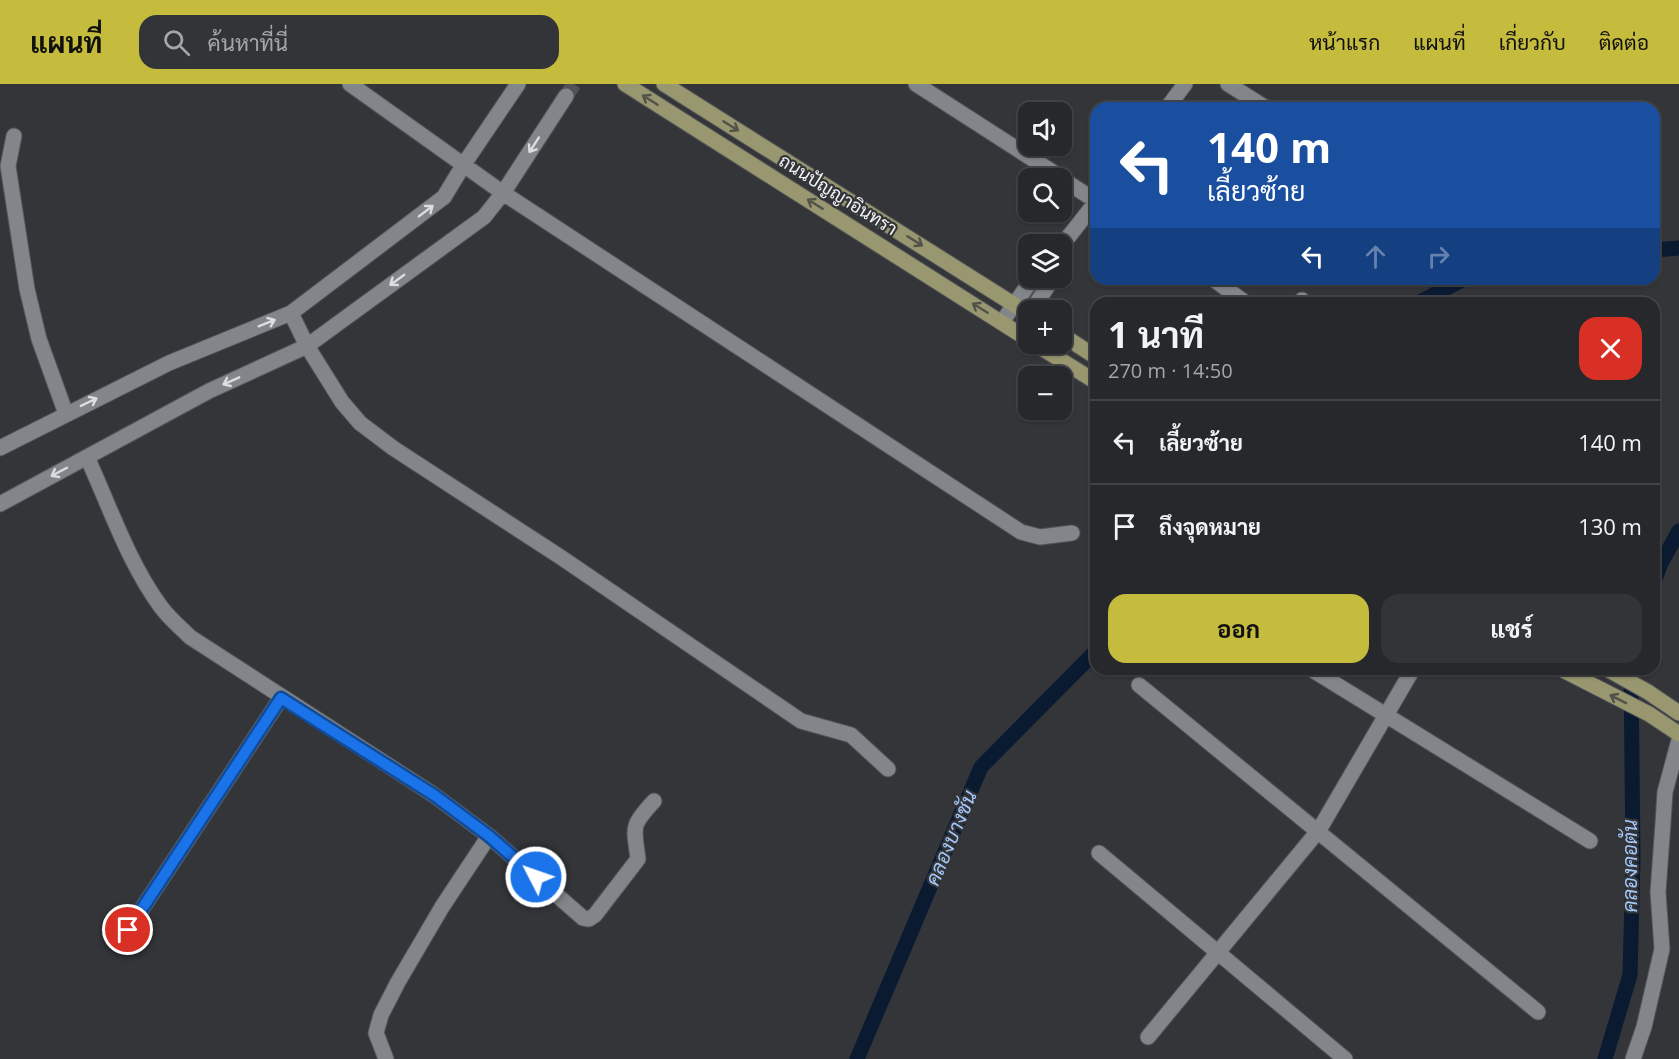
<!DOCTYPE html>
<html lang="th">
<meta charset="utf-8">
<style>
body{margin:0;font-family:"Open Sans",Sarabun,sans-serif;background:#323437;color:#f1f3f6;height:100vh;display:flex;flex-direction:column;font-size:22px;white-space:nowrap}
*{box-sizing:border-box;margin:0}
p{font-size:20px;color:#a4a6a9}
.icon{flex:none;width:33px;height:33px;fill:none;stroke:currentColor;stroke-width:2;stroke-linecap:round;stroke-linejoin:round}
.map{position:relative;flex:1;overflow:hidden}
.panel{position:absolute;left:1090px;top:213px;width:570px;height:378px;display:flex;flex-direction:column;background:#26282b;border-radius:18px;box-shadow:0 2px 4px #0004,0 0 0 2px #424447}
.panel>*{flex:none}
.top-card{position:absolute;left:1090px;top:18px;width:570px;height:183px;border-radius:18px;box-shadow:0 2px 4px #0004,0 0 0 2px #424447;background:#1a4fa0;color:#fff;overflow:hidden}
.fabs{position:absolute;left:1018px;top:18px;display:grid;gap:12px}
.fabs a{display:grid;place-items:center;width:54px;height:54px;border-radius:12px;background:#26282b;box-shadow:0 2px 4px #0004,0 0 0 2px #424447;font-size:30px}
.pin{position:absolute;display:grid;place-items:center;width:51px;height:51px;color:#fff;margin:-26px;border:3px solid #fff;border-radius:50%;box-shadow:0 2px 6px #0007}
.me{position:absolute;width:66px;margin:-33px;rotate:311deg;stroke-linejoin:round;filter:drop-shadow(0 0 4px #0008)}
.turn{display:flex;align-items:center;gap:21px;height:126px;padding:0 18px;font-size:27px}
.turn .icon{width:78px;height:78px;stroke-width:2.5}
.turn b{display:block;font-size:42px;line-height:51px}
.lanes{display:flex;align-items:center;height:57px;padding:0 18px;background:#0003;justify-content:center;gap:30px;direction:ltr}
.lanes .off{opacity:.35}
.round{display:grid;place-items:center;flex:none;width:63px;height:63px;border-radius:18px;background:#323437}
.summary{display:flex;align-items:center;justify-content:space-between;height:102px;padding:0 18px}
h1{font-size:36px;font-weight:700;line-height:45px}
.action{display:flex;gap:12px;margin-top:auto;padding:12px 18px}
.action a{flex:1;height:69px;border-radius:18px;background:#c5bc3d;color:#111;font-size:24px;font-weight:700;line-height:69px;text-align:center}
.action a+a{background:#323437;color:#f1f3f6}
ul{padding:0;list-style:none}
li{display:flex;align-items:center;gap:18px;height:84px;padding:0 18px;border-top:2px solid #424447}
li div{flex:1}
li b{display:block;font-size:22px}
li em{font-style:normal}
header{display:flex;align-items:center;gap:36px;box-sizing:border-box;height:84px;padding:0 30px;background:#c5bc3d;color:#111}
header strong{font-size:28px}
nav{display:flex;gap:33px;margin-inline-start:auto;font-size:21px}
.search{width:420px;height:54px;background:#323437;display:flex;align-items:center;gap:15px;box-sizing:border-box;padding:0 21px;border-radius:18px;color:#a4a6a9;font-size:22px}
.map>svg:first-child{display:block}
.lines{fill:none;stroke-linecap:round;stroke-linejoin:round}
.canal{stroke:#091a31;stroke-width:15}
.minor-tunnel{stroke:#505255;stroke-width:15;stroke-dasharray:15 8;stroke-linecap:butt}
.minor-casing{stroke:#535557;stroke-width:17}
.secondary-casing{stroke:#535557;stroke-width:17}
.minor{stroke:#828589;stroke-width:15}
.secondary{stroke:#98976f;stroke-width:15}
.oneway{stroke:#515249}
.oneway2{stroke:#dbdddf}
.route-casing{stroke:#114b97;stroke-width:15}
.route{stroke:#1a73e8;stroke-width:10}
.labels{text-anchor:middle;stroke-width:4.5;stroke-linejoin:round;paint-order:stroke}
.street-label{font-size:18px;fill:#f1f3f5;stroke:#333539}
.water-label{font-size:20px;font-style:italic;fill:#a4c9fb;stroke:#333539}
</style>
<header>
<strong>แผนที่</strong>
<div class="search"><svg class="icon" aria-label="search" viewBox="0 0 24 24"><circle cx="10" cy="10" r="6"/><path d="M15 15l6 6"/></svg>ค้นหาที่นี่</div>
<nav><a>หน้าแรก</a><a>แผนที่</a><a>เกี่ยวกับ</a><a>ติดต่อ</a></nav>
</header>
<div class="map">
<svg width="1679" height="975" viewBox="0 0 1679 975">
<rect width="100%" height="100%" fill="#333539"/>
<g class="lines">
<path class="canal" d="M1654 166 1679 164
M1418 219 1464 195
M1654 498 1661 479 1679 447
M857 975 981 683 1096 567
M1605 975 1630 891 1633 775 1631 585"/>
<path class="minor-tunnel" d="M566 12 574 0"/>
<g class="minor-casing">
<path id="minor" d="M350 0 503 109 1021 448 1040 453 1072 449
M916 0 1062 94
M1228 0 1266 24
M1167 24 1185 0
M14 52 8 82 27 205 39 255 66 330
M1062 95 1096 117
M1062 161 1096 118
M1213 195 1246 219
M1299 219 1302 216
M1032 226 1053 194
M291 229 307 262 342 318 360 339 393 364 562 474 801 637 851 651 888 685
M1002 238 1033 194
M0 364 169 279 291 229 444 113 464 80 518 0
M87 373C110 423 128 478 161 523 169 534 180 543 190 553L434 711 489 752 442 823 398 898 381 931 376 949 386 975
M0 420 209 307 307 262 484 133 503 109 566 12
M1311 585 1590 757
M1139 601 1538 928
M489 752 583 834 589 835 595 831 638 775C634 742 630 743 654 717
M1099 769 1345 975
M128 846 281 614
M1148 953 1319 746 1413 585
M1633 975 1644 943 1662 865 1658 808 1663 739 1665 708 1679 656"/>
</g>
<g class="secondary-casing">
<path id="secondary" d="M625 0 1029 256
M664 0 1029 230
M1062 251 1096 273
M1035 260 1096 298
M1561 585 1649 630 1679 650
M1607 585 1648 608 1679 629"/>
</g>
<use href="#minor" class="minor"/>
<use href="#secondary" class="secondary"/>
</g>
<defs><path id="oneway-shaft" d="M-6 0H5M1.5-3L5.5 0L1.5 3" fill="none" stroke-width="1.6" stroke-linecap="round" stroke-linejoin="round" transform="scale(1.5)"/></defs>
<g class="oneway">
<use href="#oneway-shaft" transform="translate(650 16) rotate(-148)"/>
<use href="#oneway-shaft" transform="translate(731 42) rotate(32)"/>
<use href="#oneway-shaft" transform="translate(815 120) rotate(-148)"/>
<use href="#oneway-shaft" transform="translate(915 157) rotate(32)"/>
<use href="#oneway-shaft" transform="translate(980 224) rotate(-148)"/>
<use href="#oneway-shaft" transform="translate(1618 615) rotate(-153)"/>
</g>
<g class="oneway2">
<use href="#oneway-shaft" transform="translate(534 61) rotate(123)"/>
<use href="#oneway-shaft" transform="translate(426 127) rotate(-37)"/>
<use href="#oneway-shaft" transform="translate(397 196) rotate(144)"/>
<use href="#oneway-shaft" transform="translate(267 239) rotate(-22)"/>
<use href="#oneway-shaft" transform="translate(231 297) rotate(156)"/>
<use href="#oneway-shaft" transform="translate(89 318) rotate(-26)"/>
<use href="#oneway-shaft" transform="translate(59 388) rotate(152)"/>
</g>
<g class="lines">
<g class="route-casing">
<path id="route" d="M128 846 281 614 434 711 489 752 536 793"/>
</g>
<use href="#route" class="route"/>
</g>
<g class="labels">
<g class="street-label">
<text transform="translate(838 111) rotate(32)" y="6">ถนนปัญญาอินทรา</text>
</g>
<g class="water-label">
<text transform="translate(951 754) rotate(-67)" y="7">คลองบางชัน</text>
<text transform="translate(1630 782) rotate(-90)" y="7">คลองคอตัน</text>
</g>
</g>
</svg>
<div class="fabs">
<a><svg class="icon" aria-label="sound" viewBox="0 0 24 24"><path d="M4 9h4l5-4v14l-5-4H4zM17 9q2 3 0 6"/></svg></a>
<a><svg class="icon" aria-label="search" viewBox="0 0 24 24"><circle cx="10" cy="10" r="6"/><path d="M15 15l6 6"/></svg></a>
<a><svg class="icon" aria-label="layers" viewBox="0 0 24 24"><path d="M12 4l9 5-9 5-9-5zM3 14l9 5 9-5"/></svg></a>
<a>+</a>
<a>−</a>
</div>
<div class="pin" style="left:128px;top:846px;background:#d93025"><svg class="icon" aria-label="arrive" viewBox="0 0 24 24"><path d="M6 21V4h12l-3 4 3 4H6"/></svg></div>
<svg class="me" style="left:536px;top:793px" viewBox="-20 -20 40 40"><circle r="17" fill="#1a73e8" stroke="#fff" stroke-width="3"/><path d="M0-11L8 9 0 5-8 9z" fill="#fff"/></svg>
<div class="top-card">
<div class="turn"><svg class="icon" aria-label="left" viewBox="0 0 24 24"><path d="M17 20v-9H6M10 6l-5 5 5 5"/></svg><div><b>140 m</b>เลี้ยวซ้าย</div></div>
<div class="lanes"><svg class="icon" aria-label="left" viewBox="0 0 24 24"><path d="M17 20v-9H6M10 6l-5 5 5 5"/></svg><svg class="icon off" aria-label="ahead" viewBox="0 0 24 24"><path d="M12 20V5M6 11l6-6 6 6"/></svg><svg class="icon off" aria-label="right" viewBox="0 0 24 24"><path d="M7 20v-9h11M14 6l5 5-5 5"/></svg></div>
</div>
<section class="panel">
<div class="summary"><div><h1>1 นาที</h1><p>270 m · 14:50</p></div><a class="round" style="background:#d93025;color:#fff"><svg class="icon" aria-label="close" viewBox="0 0 24 24"><path d="M6 6l12 12M18 6L6 18"/></svg></a></div>
<ul>
<li><svg class="icon" aria-label="left" viewBox="0 0 24 24"><path d="M17 20v-9H6M10 6l-5 5 5 5"/></svg><div><b>เลี้ยวซ้าย</b></div><em>140 m</em></li>
<li><svg class="icon" aria-label="arrive" viewBox="0 0 24 24"><path d="M6 21V4h12l-3 4 3 4H6"/></svg><div><b>ถึงจุดหมาย</b></div><em>130 m</em></li>
</ul>
<div class="action"><a>ออก</a><a>แชร์</a></div>
</section>
</div>
